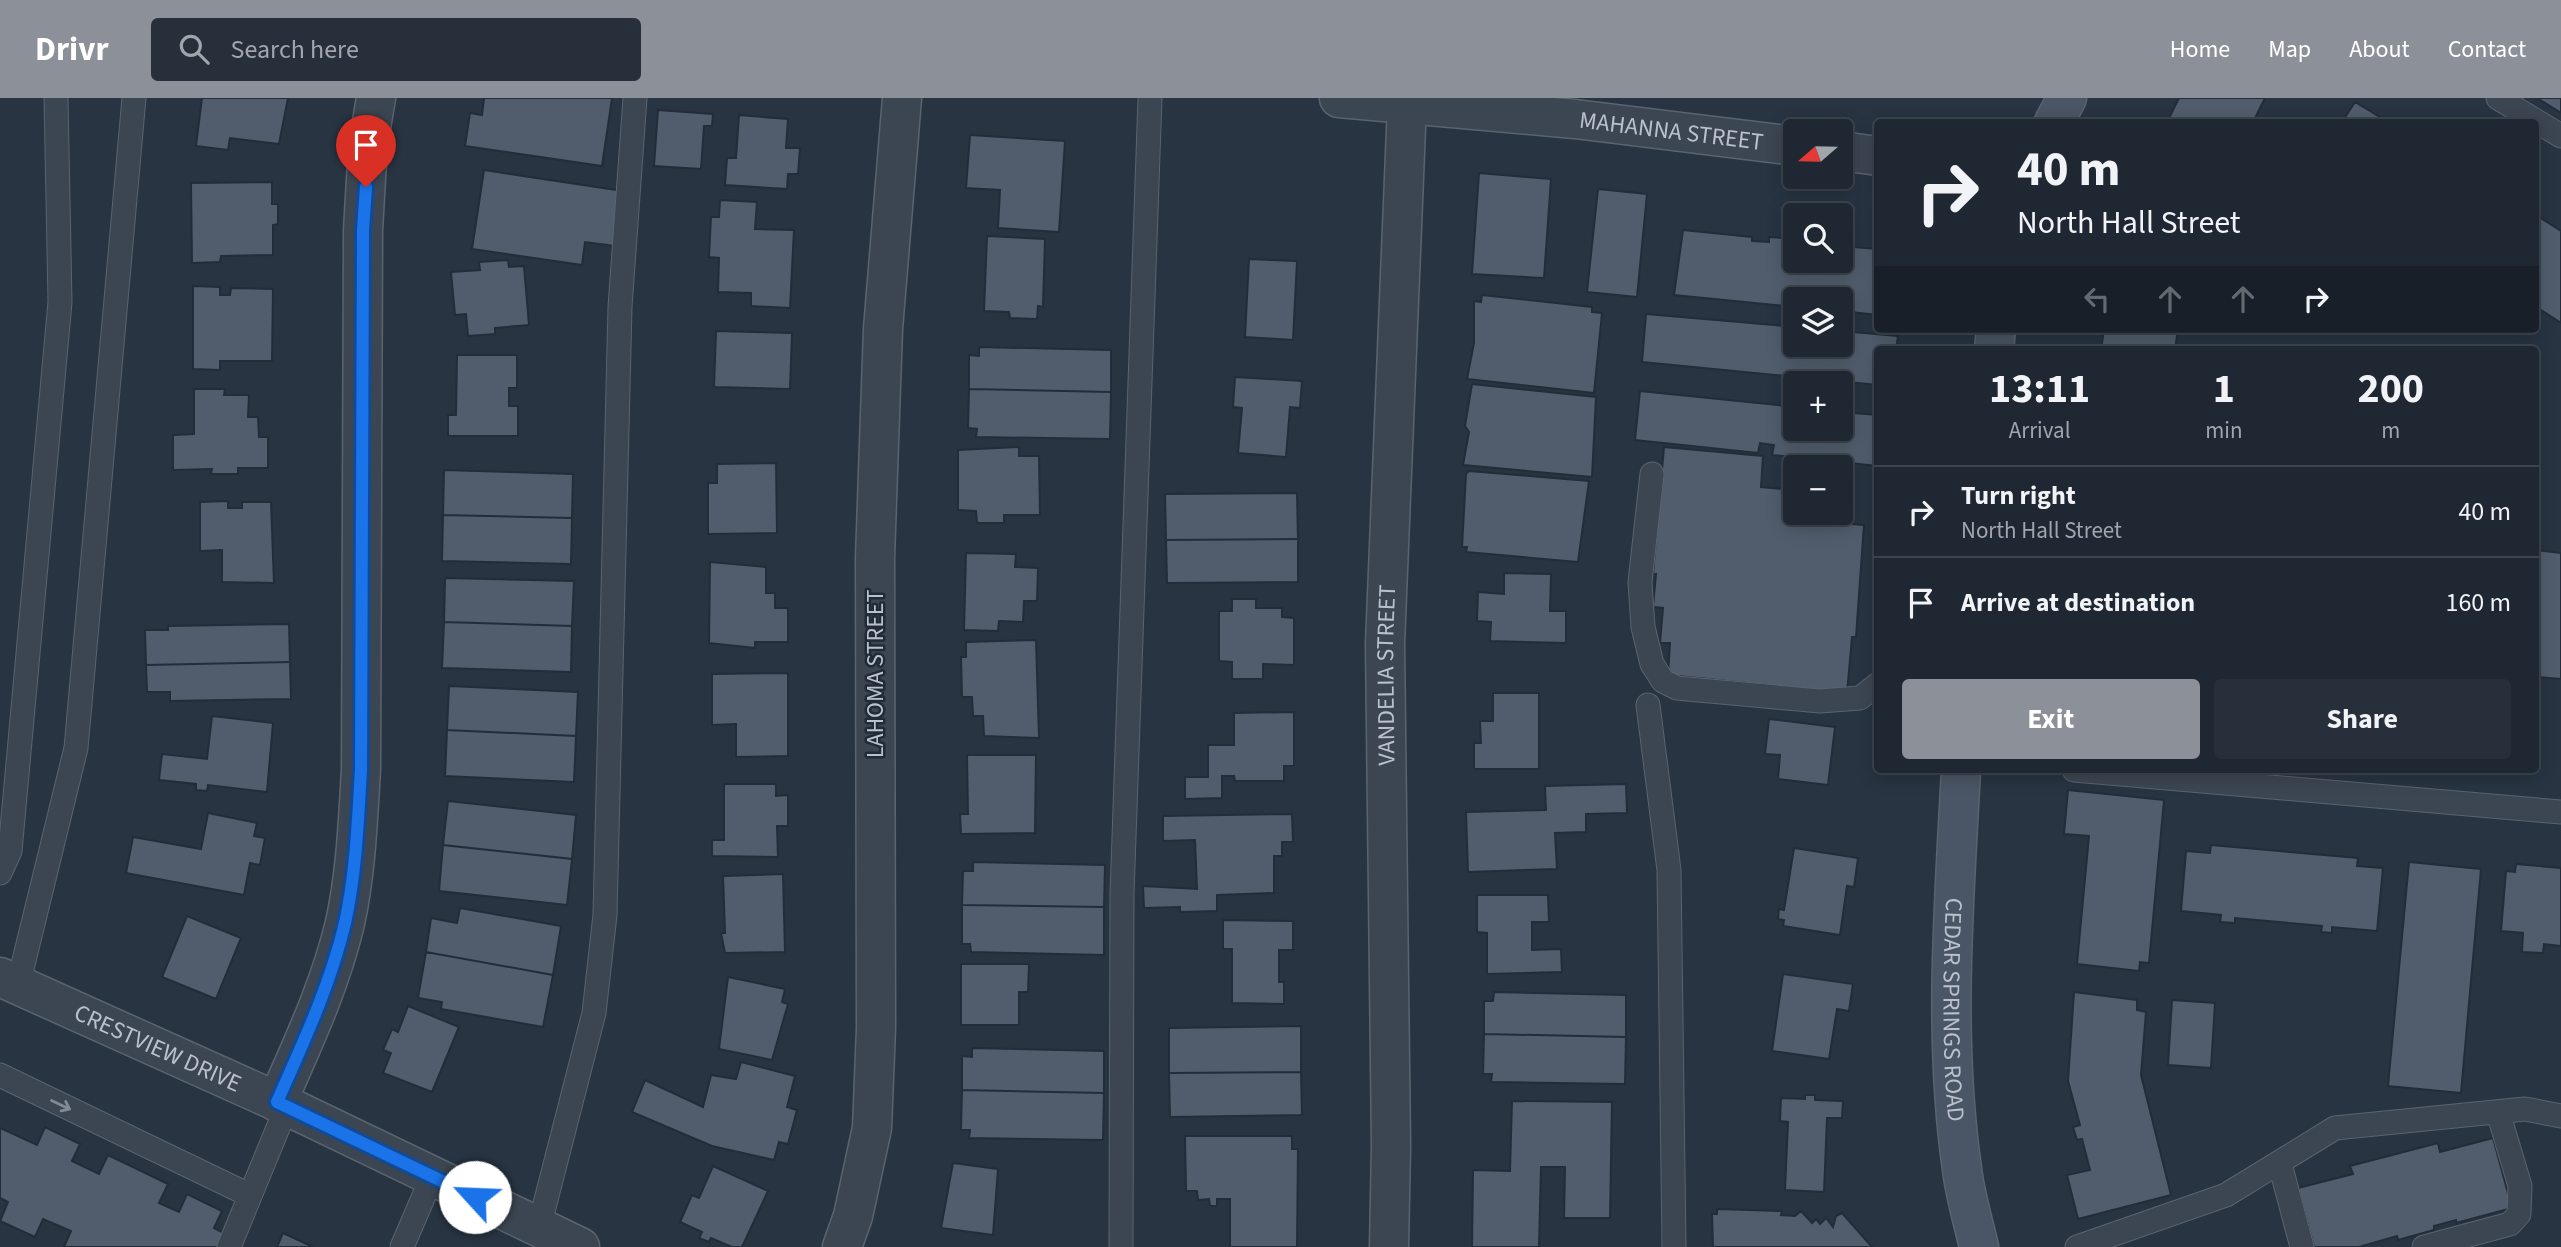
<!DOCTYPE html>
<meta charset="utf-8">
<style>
body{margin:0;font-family:"Source Sans 3",sans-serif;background:#262f3a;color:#f1f3f6;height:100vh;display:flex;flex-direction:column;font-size:26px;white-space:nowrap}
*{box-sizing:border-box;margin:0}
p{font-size:23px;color:#a1a5ac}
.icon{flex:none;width:38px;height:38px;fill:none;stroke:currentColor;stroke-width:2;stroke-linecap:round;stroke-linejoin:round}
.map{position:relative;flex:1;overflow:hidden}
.panel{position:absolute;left:1874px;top:248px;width:665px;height:427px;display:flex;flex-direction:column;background:#1e2732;border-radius:7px;box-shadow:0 4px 18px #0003,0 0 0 2px #3c444d}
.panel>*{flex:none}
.hud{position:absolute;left:1874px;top:21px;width:665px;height:214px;border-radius:7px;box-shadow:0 4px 18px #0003,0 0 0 2px #3c444d;background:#1e2732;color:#f1f3f6;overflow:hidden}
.needle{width:46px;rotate:250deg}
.fabs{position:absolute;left:1783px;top:21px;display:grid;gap:14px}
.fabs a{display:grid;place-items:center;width:70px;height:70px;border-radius:7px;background:#1e2732;box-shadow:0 4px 18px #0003,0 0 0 2px #3c444d;font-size:35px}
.pin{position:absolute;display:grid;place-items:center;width:60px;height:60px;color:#fff;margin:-72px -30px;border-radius:50% 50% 50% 0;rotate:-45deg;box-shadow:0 0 7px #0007}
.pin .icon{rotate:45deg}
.me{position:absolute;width:77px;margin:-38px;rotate:295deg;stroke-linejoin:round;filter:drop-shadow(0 0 5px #0008)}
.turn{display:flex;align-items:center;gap:24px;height:147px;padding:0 28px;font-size:32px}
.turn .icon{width:91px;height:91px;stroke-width:2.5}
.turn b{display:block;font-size:49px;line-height:60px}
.lanes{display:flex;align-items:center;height:66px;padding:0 28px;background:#0003;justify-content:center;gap:35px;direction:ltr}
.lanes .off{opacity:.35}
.eta{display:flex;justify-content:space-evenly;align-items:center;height:119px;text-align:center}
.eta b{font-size:42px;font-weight:700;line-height:49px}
.button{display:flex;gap:14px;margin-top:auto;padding:14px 28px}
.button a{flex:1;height:80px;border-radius:7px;background:#8c9099;color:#fff;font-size:28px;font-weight:700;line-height:80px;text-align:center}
.button a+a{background:#262f3a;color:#f1f3f6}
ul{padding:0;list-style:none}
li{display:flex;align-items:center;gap:21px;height:91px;padding:0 28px;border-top:2px solid #3c444d}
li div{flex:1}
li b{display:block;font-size:26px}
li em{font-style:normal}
header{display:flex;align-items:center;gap:42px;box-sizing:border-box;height:98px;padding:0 35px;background:#8c9099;color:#fff}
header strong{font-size:33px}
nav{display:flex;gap:38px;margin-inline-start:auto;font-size:24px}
.search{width:490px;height:63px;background:#262f3a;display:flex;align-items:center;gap:18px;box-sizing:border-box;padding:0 24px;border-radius:7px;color:#a1a5ac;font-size:26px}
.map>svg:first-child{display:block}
.building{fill:#515d6d;stroke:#232d39;stroke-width:2}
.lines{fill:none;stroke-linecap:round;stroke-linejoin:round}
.service-casing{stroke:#5a646f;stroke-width:25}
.minor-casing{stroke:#5a646f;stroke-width:41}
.secondary-casing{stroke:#5a646f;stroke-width:41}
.service{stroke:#3c4652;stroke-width:23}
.minor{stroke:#3c4652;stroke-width:38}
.secondary{stroke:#4a5565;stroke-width:38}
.oneway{stroke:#818a95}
.route-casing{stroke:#114b97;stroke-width:18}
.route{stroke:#1a73e8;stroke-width:12}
.labels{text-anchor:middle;stroke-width:5;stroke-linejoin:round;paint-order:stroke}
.street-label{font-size:24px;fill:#b9c1cc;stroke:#212b37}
</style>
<header>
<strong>Drivr</strong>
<div class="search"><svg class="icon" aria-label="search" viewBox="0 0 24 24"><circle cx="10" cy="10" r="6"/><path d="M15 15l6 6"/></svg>Search here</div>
<nav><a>Home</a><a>Map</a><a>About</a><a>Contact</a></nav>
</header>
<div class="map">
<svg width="2561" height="1149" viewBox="0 0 2561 1149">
<rect width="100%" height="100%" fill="#283442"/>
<path class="building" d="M202 0H288L279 46 230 40 228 52 196 48Z
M484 0H612L602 68 465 48 470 15 482 17Z
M2179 0H2265L2253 24H2167Z
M2537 0H2561V15Z
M2355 4 2388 24H2342Z
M658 12 713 16 712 28H704L701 71 654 68Z
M739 17 788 21 786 50H800L798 76H788L787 91 725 87 727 60H736Z
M970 37 1065 43 1059 134 998 130 1000 92 966 90Z
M484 72 623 93 615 148 585 144 582 167 472 151Z
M1479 75 1551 81 1544 180 1472 176Z
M272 84V106H278V126L273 127V157L221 158 220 164 192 165 191 85Z
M1598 91 1647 96 1637 199 1587 194Z
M720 102 757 104 755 131 794 132 790 210 751 208V195L718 194 719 160 709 159 711 119H719Z
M2536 117 2561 133V225L2536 209Z
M1683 132 1752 139V143L1769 144V139L1796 141V163H1841V148L1878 151V217L1841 213V201H1796V209L1674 197Z
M987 138 1045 141 1043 209 1038 208 1037 221 1010 220 1009 214 984 213Z
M1249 161 1297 163 1293 242 1245 239Z
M508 162 509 169 524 168 529 227 495 230V236L468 238 466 216 455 217 451 174 480 172 479 164Z
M193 188 220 189V197H230L231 190 273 191 272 263H220V272L193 271Z
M1482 197 1592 209V214L1602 215 1594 295 1467 281 1474 245V203L1481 204Z
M1646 216 1796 229V247H1841V233L1898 238 1896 252H1878V287L1642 264Z
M2104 231H2178L2175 252H2101Z
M716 233 792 235 790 291 714 289Z
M979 249 1111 252V294L969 291V257L979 258Z
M457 257H517V290H509V308H518V338H448V317H456Z
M1235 279 1302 283 1300 310 1290 309 1286 359 1238 355 1242 310 1233 309Z
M1472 286 1596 299 1592 379 1463 367 1469 334 1465 328Z
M194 291H225L224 297H249L248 319H258L259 339H268V370H238V376H211L212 371 173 372V337L194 336Z
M969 291 1111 294 1110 341 976 339 977 331 968 330Z
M1640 293 1796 309V331H1841V314L1878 317V368L1772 357 1774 347 1760 345 1758 355 1635 342Z
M1019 349V358H1039L1040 417H1004V425H977L976 413 958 412V352Z
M1664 349 1763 358 1761 389 1796 392V415H1841L1840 425 1864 427 1856 539H1852L1847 595 1668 577 1670 545H1660L1663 510 1653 509 1656 476H1653Z
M776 365 777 435 708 436V385H717V366Z
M1804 365 1845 369 1841 412V369H1804Z
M444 372 573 376 572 420 443 417Z
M1469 373 1589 383 1578 464 1466 454 1467 449H1462L1466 376Z
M1297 395 1298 441 1166 442 1165 396Z
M228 403V410H242V404H271L274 485 222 484V452L200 453V404Z
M443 417 572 420 571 466 442 463Z
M1298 441V484L1167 485 1166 442Z
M2536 452 2561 455V581L2536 579Z
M966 455 1016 456 1015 469 1038 470 1037 503H1024L1023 524 999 523 998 533 964 532Z
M710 464 766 469V495H775V510H788V544H755V550L709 545Z
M1504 475 1551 476 1550 513H1566V545L1490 543 1491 524 1477 523 1478 494 1504 496Z
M445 480 574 483 572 528 444 524Z
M1232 501H1256V510H1282V519L1294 520V567L1263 566V581H1232V564L1219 563V513H1232Z
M444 524 572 528 571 574 442 570Z
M289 526 290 564 146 567 145 532H168V528Z
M1036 542 1039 640 984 638 983 618H973L972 599H962L961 559H966V544Z
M290 564 291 601 170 603V594H147L146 567Z
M788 575V658L736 659V626L712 627V576Z
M449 588 578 594 576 638 447 632Z
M1493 595H1539V671H1474V645H1481L1480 623H1493Z
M1294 614V668H1284V683H1235L1234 678H1222V700L1185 701V679H1208V647H1234V615Z
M212 618 273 625 267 694 208 687 207 693 196 692V686L159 682 162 656 207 661Z
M1769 621 1835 629 1828 687 1778 681 1780 657 1765 656Z
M447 632 576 638 574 684 445 678Z
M967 657H1036L1035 735 961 736 960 716H968Z
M724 686H776V698L788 697V728H777L778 759 712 758V742H724Z
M1626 686 1627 715 1586 716V734L1555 735 1557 771 1468 774 1466 714 1546 712 1545 688Z
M2068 692 2164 702 2149 865 2140 864 2139 873 2077 866 2089 738 2064 736Z
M448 703 576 717 572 761 443 747Z
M208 715 257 725 254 738 265 740 260 767 250 765 244 797 126 775 133 739 201 751Z
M1292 716 1293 744H1282V758H1274V795L1217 797V813L1180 814V809L1144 810 1143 788 1197 791 1195 742 1163 743V718Z
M443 747 572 761 567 807 439 793Z
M2211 747 2358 760 2357 768 2383 770 2377 833 2332 829V835L2321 834 2322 828 2235 820V825L2220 824 2221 817 2181 813 2186 753 2210 755Z
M1794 750 1858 760 1854 789 1847 788 1840 837 1783 828 1784 822 1778 821 1779 811 1784 812Z
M973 764 1105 767 1104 809 962 807 963 773H973Z
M2409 764 2481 771 2461 995 2388 988Z
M2516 766 2561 770V848L2544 846 2543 855 2522 854 2523 835 2501 833 2506 773 2515 774Z
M783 776 785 854 725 855 721 835H725L723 778Z
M1477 797H1548L1549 824H1532V852L1561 851 1562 874 1487 876V835L1477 834Z
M962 807 1104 809V857L971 854 970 846H962Z
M460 810 561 828 553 877 426 854 431 820 457 825Z
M187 818 241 840 216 901 162 879Z
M1223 822 1293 823V852H1279V884H1284V906L1232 905V851H1223Z
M426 854 553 877 543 929 441 911 442 904 418 900Z
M961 866H1029L1028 894H1019V927H961Z
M1783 876 1853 886 1849 913 1837 911 1829 961 1772 953Z
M728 879 785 891 782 904 788 906 772 962 719 951Z
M1494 894 1626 897V939L1484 936V903H1493Z
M2074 894 2137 902V912L2146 914 2141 977 2171 1097 2078 1121 2067 1077 2090 1072 2082 1041 2077 1042 2073 1029 2080 1027 2068 983Z
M2172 902 2215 905 2211 970 2168 967Z
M408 908 459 929 432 994 383 975 391 955 383 952 392 931 398 934Z
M1301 928V974L1169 975V930Z
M1484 936 1626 939 1625 986 1491 984 1492 976H1483Z
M972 950 1104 953V995L962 992V958L972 959Z
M741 964 795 978 787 1009 797 1012 788 1046 779 1044 774 1062 712 1048 632 1014 645 982 703 1009 711 977 736 981Z
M1301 974 1302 1017 1170 1019 1169 975Z
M962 992 1104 995 1103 1042 969 1040 970 1032H961Z
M1805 997H1815V1002L1843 1003 1842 1020H1827L1824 1094 1785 1092 1788 1024 1780 1023 1781 1000 1805 1001Z
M1512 1003 1612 1004 1610 1120H1564L1565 1069H1541L1539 1149H1472L1473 1072 1510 1073Z
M45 1029 80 1046 72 1063 99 1076 108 1057 168 1086 159 1105 179 1114 187 1096 222 1113 214 1130 224 1135 218 1149H64L71 1133 43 1121 35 1139 0 1123 8 1104 0 1100V1030L37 1047Z
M1185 1038H1292V1051H1298L1297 1149H1230V1101H1217V1108H1210L1209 1101 1198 1102 1197 1093H1186Z
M2493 1040 2512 1110 2456 1125V1122L2434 1128V1132L2398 1142 2397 1138 2359 1149H2314L2298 1090 2353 1076 2350 1068 2438 1045 2440 1054Z
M953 1065 998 1071 993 1137 941 1130Z
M713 1068 768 1093 742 1149H732L711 1140 709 1144 699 1140 702 1134 680 1124 692 1097 699 1100Z
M1717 1111 1782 1113 1781 1117 1795 1118 1801 1113 1812 1125 1816 1121 1820 1126 1826 1120 1833 1129 1836 1118 1842 1115 1872 1149H1713L1712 1116H1717Z
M283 1135 313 1149H277Z"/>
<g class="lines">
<g class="service-casing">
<path id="service" d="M2498 0 2561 38
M1652 376 1640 484 1643 529 1652 566 1663 583 1677 590 1820 603 1860 600 1878 586
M1648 607 1669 772 1674 1149
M2074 672 2561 714
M0 775 10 753 60 204 56 0
M18 887 76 650 134 0
M0 977 249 1097
M2280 1066 2302 1149
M539 1129 594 915 605 817 620 209 635 0
M229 1149 287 1008
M402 1149 432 1079
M1121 1149 1122 796 1150 0
M2077 1149 2226 1097 2335 1030 2525 1011 2561 1018
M2424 1149 2510 1126 2519 1116 2520 1088 2498 1014"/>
</g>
<g class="minor-casing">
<g id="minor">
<path id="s1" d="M1339 0 1575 21 1796 48"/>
<path d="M1841 53 1878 58"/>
<path id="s2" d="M0 879 287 1008 580 1149"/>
<path d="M277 1004C303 945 330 888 345 825 356 775 358 722 361 671L363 132 368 47 376 0"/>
<path d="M842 1149 853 1118 872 1030 876 930 875 460 883 231 902 0"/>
<path id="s3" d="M1389 1149 1391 1048 1385 546 1407 6"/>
</g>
</g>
<g class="secondary-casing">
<g id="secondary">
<path d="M2054 24 2067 0"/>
<path d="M1994 252 1996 231"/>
<path id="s4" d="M1961 672C1954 805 1943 939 1962 1071 1965 1097 1973 1123 1979 1149"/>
</g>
</g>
<use href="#service" class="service"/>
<use href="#minor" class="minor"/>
<use href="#secondary" class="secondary"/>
</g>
<defs><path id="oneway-shaft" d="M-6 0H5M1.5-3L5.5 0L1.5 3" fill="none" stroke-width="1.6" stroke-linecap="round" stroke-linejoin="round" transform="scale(1.75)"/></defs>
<use class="oneway" href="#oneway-shaft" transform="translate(61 1007) rotate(26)"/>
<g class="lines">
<g class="route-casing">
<path id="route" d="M366 89 363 132 361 671C358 722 356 775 345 825 330 888 303 945 277 1004L475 1099"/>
</g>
<use href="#route" class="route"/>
</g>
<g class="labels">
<g class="street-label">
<text dy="8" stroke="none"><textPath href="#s1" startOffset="334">MAHANNA STREET</textPath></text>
<text transform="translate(875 576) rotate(-90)" y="8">LAHOMA STREET</text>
<text dy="8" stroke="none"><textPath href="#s3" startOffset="572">VANDELIA STREET</textPath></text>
<text dy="8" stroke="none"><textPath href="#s4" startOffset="240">CEDAR SPRINGS ROAD</textPath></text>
<text dy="8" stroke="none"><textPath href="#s2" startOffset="173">CRESTVIEW DRIVE</textPath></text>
</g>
</g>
</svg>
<div class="fabs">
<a><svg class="needle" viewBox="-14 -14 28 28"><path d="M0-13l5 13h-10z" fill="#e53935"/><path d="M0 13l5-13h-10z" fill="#a1a5ac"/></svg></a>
<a><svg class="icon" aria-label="search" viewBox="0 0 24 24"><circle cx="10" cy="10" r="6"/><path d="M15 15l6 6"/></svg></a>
<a><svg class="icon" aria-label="layers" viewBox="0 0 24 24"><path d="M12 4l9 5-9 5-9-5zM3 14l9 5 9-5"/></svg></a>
<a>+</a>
<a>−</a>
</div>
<div class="pin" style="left:366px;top:89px;background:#d93025"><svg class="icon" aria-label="arrive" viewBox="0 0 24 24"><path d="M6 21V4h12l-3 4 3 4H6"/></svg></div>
<svg class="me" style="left:475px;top:1099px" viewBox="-20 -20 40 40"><circle r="19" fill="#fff"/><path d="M0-13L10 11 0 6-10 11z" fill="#1a73e8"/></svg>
<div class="hud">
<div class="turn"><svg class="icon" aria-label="right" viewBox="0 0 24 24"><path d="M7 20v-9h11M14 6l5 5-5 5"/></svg><div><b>40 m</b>North Hall Street</div></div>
<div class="lanes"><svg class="icon off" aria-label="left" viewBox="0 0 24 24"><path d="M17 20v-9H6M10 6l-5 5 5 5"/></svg><svg class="icon off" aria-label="ahead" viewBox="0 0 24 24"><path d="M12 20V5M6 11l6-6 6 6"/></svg><svg class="icon off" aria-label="ahead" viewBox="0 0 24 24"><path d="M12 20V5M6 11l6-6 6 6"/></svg><svg class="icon" aria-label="right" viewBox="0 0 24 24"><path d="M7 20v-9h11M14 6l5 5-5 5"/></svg></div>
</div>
<section class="panel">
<div class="eta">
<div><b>13:11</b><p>Arrival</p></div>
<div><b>1</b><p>min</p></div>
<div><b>200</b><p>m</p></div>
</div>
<ul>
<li><svg class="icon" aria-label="right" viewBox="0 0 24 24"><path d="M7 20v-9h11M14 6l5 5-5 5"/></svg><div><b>Turn right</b><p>North Hall Street</p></div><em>40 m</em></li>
<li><svg class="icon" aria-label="arrive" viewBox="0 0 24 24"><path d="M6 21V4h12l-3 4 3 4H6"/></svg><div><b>Arrive at destination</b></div><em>160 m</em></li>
</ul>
<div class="button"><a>Exit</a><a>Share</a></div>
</section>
</div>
